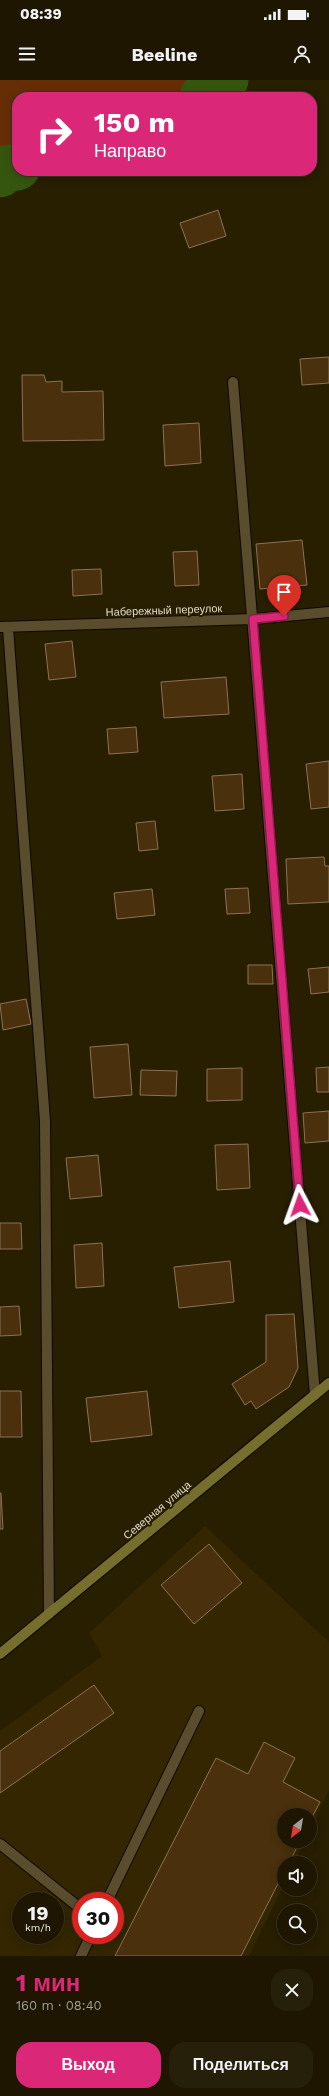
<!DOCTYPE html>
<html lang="ru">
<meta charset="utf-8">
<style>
body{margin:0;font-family:"Work Sans",sans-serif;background:#261f0a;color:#f1f3f6;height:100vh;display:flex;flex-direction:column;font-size:15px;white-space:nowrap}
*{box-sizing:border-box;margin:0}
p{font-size:13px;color:#a19f99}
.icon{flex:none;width:22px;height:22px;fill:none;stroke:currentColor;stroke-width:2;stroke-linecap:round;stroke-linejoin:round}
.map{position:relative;height:1876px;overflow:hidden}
.details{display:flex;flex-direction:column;background:#1e1600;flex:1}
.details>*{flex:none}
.banner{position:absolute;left:12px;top:12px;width:305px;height:84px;border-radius:16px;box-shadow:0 2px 10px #0003,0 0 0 1px #3c3522;background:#db2777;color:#fff;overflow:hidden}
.needle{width:26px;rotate:211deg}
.tools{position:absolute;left:277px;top:1728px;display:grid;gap:8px}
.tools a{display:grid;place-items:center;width:40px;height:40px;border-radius:50%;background:#1e1600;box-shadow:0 2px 10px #0003,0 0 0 1px #3c3522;font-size:20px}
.speed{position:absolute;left:12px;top:1812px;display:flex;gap:8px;font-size:20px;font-weight:700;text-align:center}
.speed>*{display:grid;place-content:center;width:52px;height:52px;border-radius:50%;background:#1e1600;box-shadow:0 2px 10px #0003,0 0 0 1px #3c3522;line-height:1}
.speed small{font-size:10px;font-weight:400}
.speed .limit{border:6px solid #d22;background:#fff;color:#111}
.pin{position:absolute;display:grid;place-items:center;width:34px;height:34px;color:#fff;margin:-41px -17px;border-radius:50% 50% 50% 0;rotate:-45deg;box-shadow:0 0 4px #0007}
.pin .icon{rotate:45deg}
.me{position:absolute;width:44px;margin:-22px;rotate:356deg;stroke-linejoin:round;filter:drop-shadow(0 0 3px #0008)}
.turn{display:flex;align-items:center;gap:14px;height:84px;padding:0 16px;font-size:18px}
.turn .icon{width:52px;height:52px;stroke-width:2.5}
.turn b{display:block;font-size:28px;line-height:34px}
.round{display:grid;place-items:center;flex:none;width:42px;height:42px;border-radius:16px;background:#261f0a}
.head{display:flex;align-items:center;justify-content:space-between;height:68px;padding:0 16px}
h1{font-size:24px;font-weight:700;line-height:30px;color:#db2777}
.action{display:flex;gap:8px;margin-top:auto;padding:8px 16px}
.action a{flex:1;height:46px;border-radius:16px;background:#db2777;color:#fff;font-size:16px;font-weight:700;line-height:46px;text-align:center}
.action a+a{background:#261f0a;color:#f1f3f6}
.status{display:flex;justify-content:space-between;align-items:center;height:28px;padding:0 20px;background:#1e1600;direction:ltr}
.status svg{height:11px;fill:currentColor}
header{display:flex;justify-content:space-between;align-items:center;height:52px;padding:0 16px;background:#1e1600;font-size:18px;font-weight:700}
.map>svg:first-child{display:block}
.built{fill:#332600;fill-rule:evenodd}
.green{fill:#662e07}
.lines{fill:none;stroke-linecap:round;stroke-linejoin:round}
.river{stroke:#35560f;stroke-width:47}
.building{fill:#4a300c;stroke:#8a7257}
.lane-casing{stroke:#0f0800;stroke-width:12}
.street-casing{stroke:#0f0800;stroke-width:12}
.secondary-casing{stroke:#0f0800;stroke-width:12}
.lane{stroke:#594d2e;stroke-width:10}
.street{stroke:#594d2e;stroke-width:10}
.secondary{stroke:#766e2c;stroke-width:10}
.route-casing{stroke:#8e194d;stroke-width:10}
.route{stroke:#db2777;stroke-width:7}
.labels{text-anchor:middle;stroke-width:4;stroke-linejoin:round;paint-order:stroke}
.street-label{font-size:11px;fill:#e0d9c7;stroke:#281e00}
</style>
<div class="status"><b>08:39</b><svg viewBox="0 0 49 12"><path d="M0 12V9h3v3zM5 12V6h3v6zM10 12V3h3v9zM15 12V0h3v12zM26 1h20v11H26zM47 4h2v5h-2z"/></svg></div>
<header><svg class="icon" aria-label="menu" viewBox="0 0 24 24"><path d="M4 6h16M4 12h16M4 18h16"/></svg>Beeline<svg class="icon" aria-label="person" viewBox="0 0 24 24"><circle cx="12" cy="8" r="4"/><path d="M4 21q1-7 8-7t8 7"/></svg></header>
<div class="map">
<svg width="329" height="1876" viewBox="0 0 329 1876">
<rect width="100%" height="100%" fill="#281e00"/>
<path class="built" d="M205 1446 329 1562V1710L310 1750V1735H284V1761H305L294 1783H284V1804L249 1876H0V1651L102 1576 89 1553ZM21 1821H55V1855H21ZM81 1821H115V1855H81Z"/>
<path class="green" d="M0 0H211L188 17H17V76L0 93Z"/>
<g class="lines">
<path class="river" d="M203 17 225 0
M0 94 4 89 17 87"/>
</g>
<path class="building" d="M218 130 226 156 189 168 180 143Z
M329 277V303L302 305 300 279Z
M22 295H44L46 302 62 301V312L103 311 104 360 23 361Z
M199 343 201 383 165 386 163 345Z
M302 460 307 505 260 509 256 464Z
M197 471 199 505 175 506 173 472Z
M101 489 102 514 73 516 72 490Z
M72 561 76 597 49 600 45 564Z
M226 597 229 634 164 638 161 602Z
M136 647 138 672 109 674 107 649Z
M329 681V727L311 729 306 684Z
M242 694 244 729 215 731 212 696Z
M155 741 158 769 139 771 136 743Z
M324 777 325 786H329V822L288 824 286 779Z
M248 808 250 833 227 834 225 809Z
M152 809 155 835 117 839 114 813Z
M248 885H272L273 904H248Z
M329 887V912L311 914 308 889Z
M26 919 31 944 3 950 0 924Z
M128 964 132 1015 94 1018 90 967Z
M329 987V1012H317L316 988Z
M242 988V1020L207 1021V989Z
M141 990 177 991 176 1016 140 1015Z
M329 1031V1061L305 1063 303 1033Z
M248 1064 250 1108 217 1110 215 1065Z
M98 1075 102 1116 70 1119 66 1078Z
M0 1143H21L22 1169H0Z
M102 1163 104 1206 76 1208 74 1165Z
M230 1181 234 1222 179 1228 174 1187Z
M19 1226 21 1255 0 1256V1227Z
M294 1234 298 1288 289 1307 256 1329 251 1321 245 1325 232 1304 266 1282V1235Z
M0 1311H21L22 1357H0Z
M147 1311 152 1355 91 1362 86 1318Z
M0 1413H1L3 1449H0Z
M209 1464 242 1503 194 1544 161 1505Z
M94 1605 114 1633 0 1713V1671Z
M264 1662 295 1678 283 1702 320 1722 310 1741V1735H284V1761H300L289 1783H284V1792L241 1876H115L216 1678 248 1694Z"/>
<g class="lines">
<g class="lane-casing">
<path id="lane" d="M0 1764 81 1829
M107 1821 199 1631
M81 1876 91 1855"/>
</g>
<g class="street-casing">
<path id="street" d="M233 302 315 1315
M0 547 253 539 329 532
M8 548 45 1041 49 1534"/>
</g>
<g class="secondary-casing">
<path id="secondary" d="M0 1574 329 1303"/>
</g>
<use href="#lane" class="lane"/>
<use href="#street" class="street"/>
<use href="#secondary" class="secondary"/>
</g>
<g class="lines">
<g class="route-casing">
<path id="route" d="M284 536 253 539 300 1125"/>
</g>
<use href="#route" class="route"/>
</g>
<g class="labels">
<g class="street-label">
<text transform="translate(164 530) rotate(-2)" y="4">Набережный переулок</text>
<text transform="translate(157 1430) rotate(-40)" y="4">Северная улица</text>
</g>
</g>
</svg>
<div class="tools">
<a><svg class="needle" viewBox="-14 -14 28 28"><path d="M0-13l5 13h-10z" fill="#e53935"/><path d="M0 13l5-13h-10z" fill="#a19f99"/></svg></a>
<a><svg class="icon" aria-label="sound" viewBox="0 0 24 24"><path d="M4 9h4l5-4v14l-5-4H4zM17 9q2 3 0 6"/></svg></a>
<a><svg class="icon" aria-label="search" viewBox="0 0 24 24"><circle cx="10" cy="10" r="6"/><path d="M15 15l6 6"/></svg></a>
</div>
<div class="speed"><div>19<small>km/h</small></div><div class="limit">30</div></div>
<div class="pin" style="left:284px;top:536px;background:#d93025"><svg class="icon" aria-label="arrive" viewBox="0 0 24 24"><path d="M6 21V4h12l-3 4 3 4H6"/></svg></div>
<svg class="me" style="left:300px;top:1125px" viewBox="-20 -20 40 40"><path d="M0-17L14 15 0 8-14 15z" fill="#db2777" stroke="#fff" stroke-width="4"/></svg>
<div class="banner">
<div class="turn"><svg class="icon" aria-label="right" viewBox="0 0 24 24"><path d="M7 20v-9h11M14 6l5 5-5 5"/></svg><div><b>150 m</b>Направо</div></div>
</div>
</div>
<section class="details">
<div class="head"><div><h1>1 мин</h1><p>160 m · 08:40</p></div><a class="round"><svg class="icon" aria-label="close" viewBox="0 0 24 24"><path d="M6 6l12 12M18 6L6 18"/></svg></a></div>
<div class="action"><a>Выход</a><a>Поделиться</a></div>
</section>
